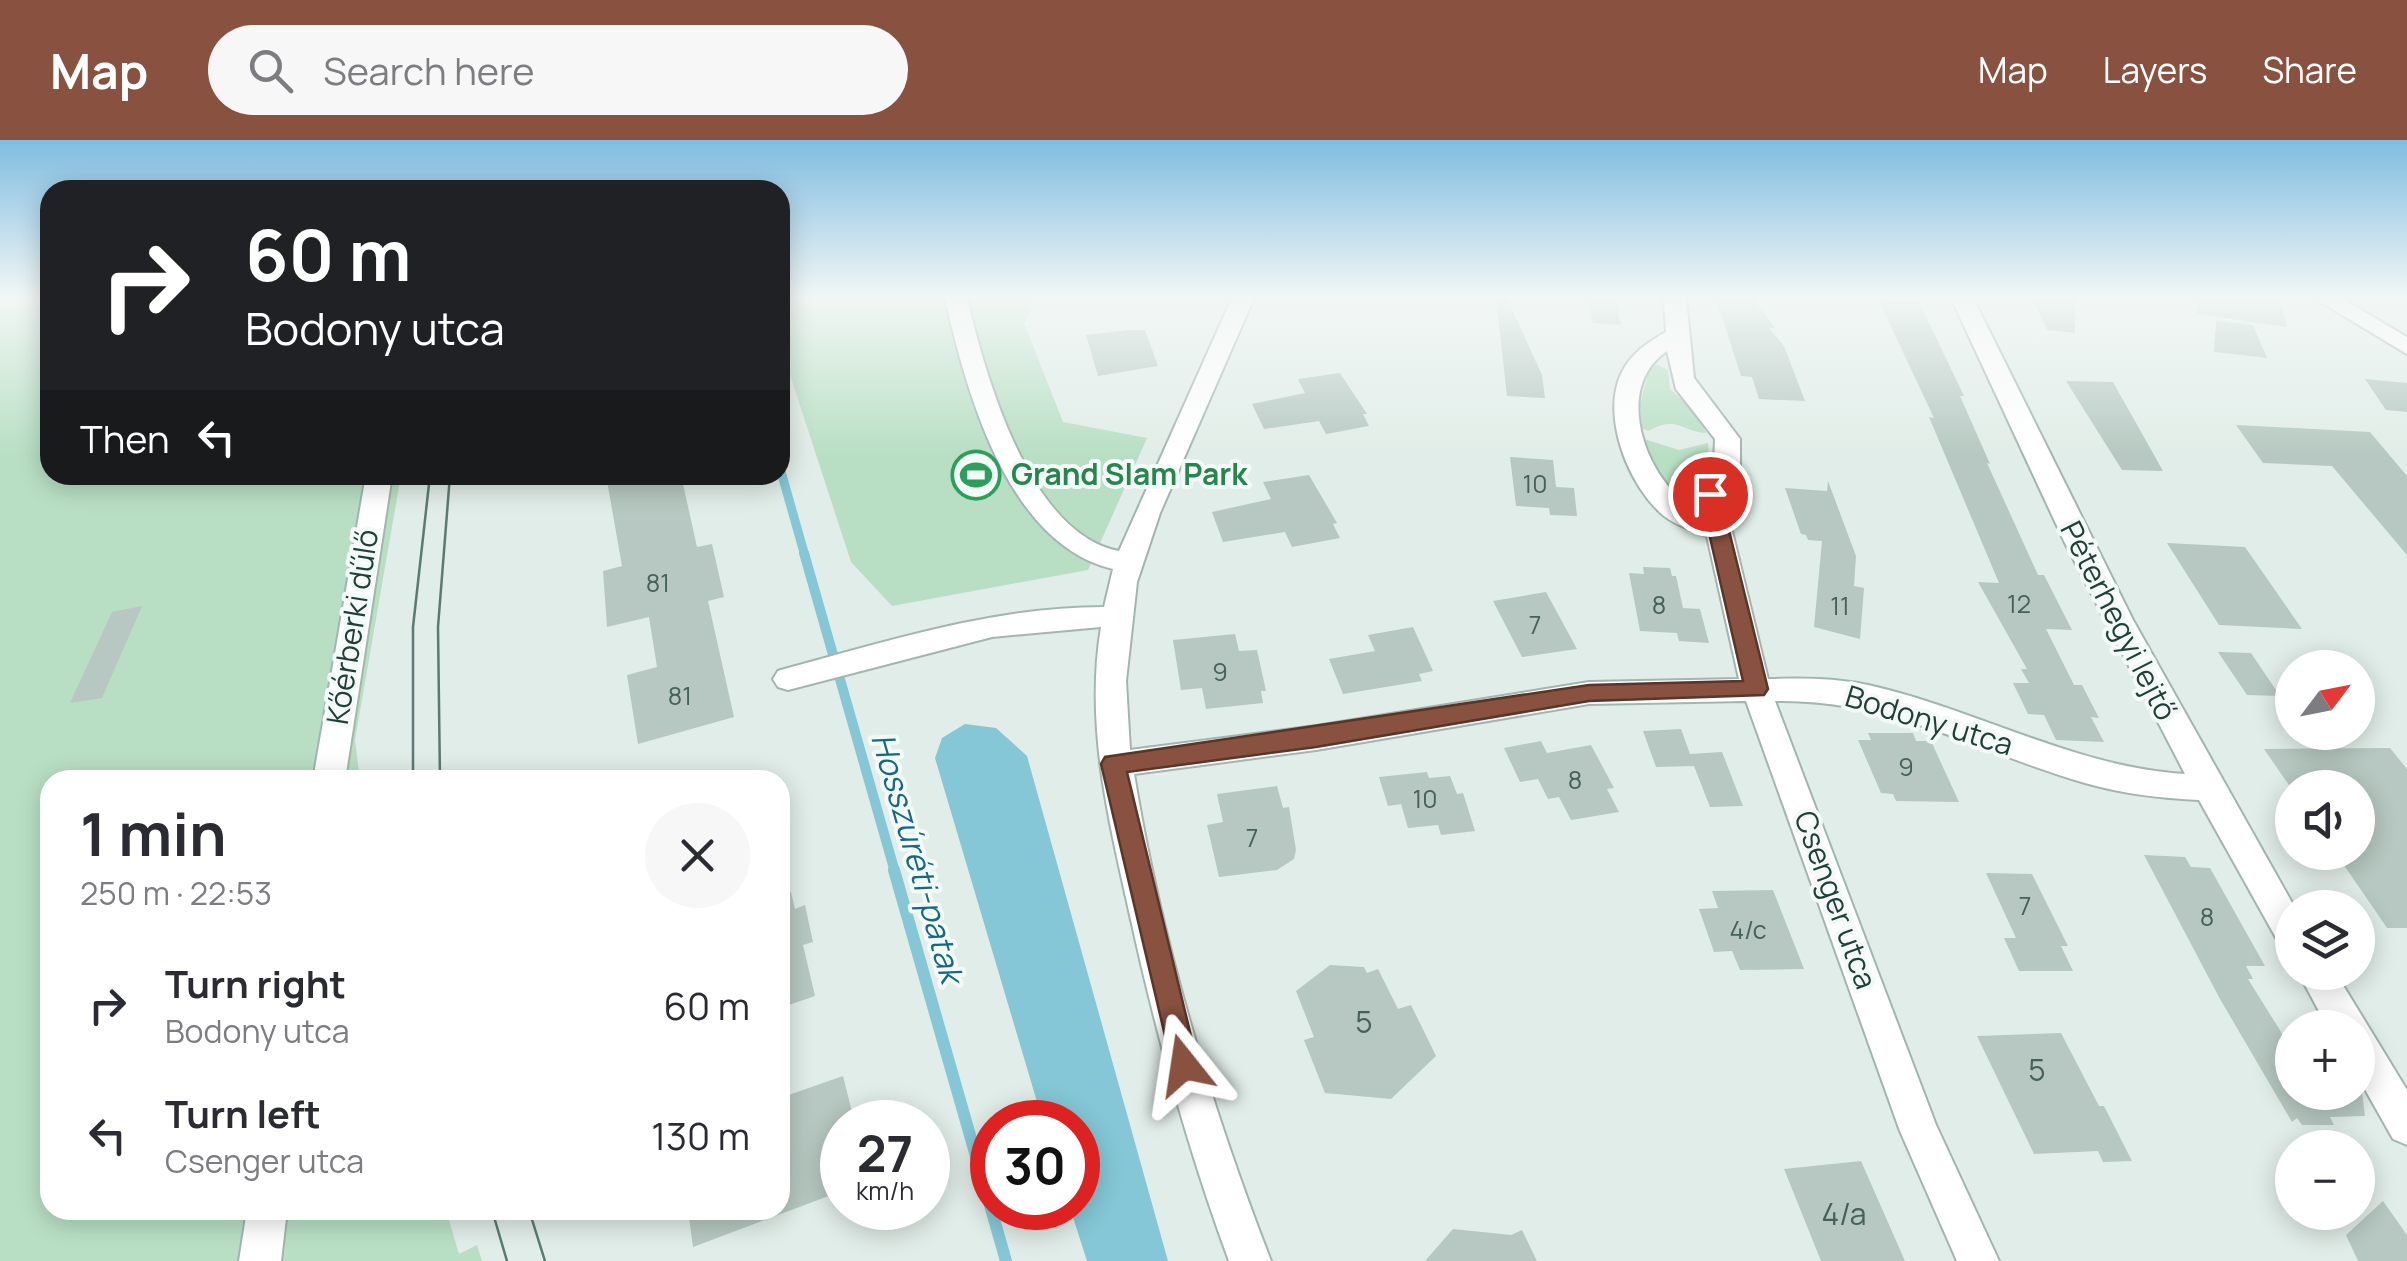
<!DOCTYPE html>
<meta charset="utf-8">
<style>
body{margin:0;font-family:Manrope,sans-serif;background:#f7f7f7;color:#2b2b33;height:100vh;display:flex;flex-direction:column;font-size:38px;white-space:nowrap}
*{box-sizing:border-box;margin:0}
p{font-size:32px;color:#7c7c81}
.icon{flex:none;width:55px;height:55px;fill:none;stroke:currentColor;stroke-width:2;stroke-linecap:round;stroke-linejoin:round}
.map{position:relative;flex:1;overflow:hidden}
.panel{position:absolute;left:40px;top:630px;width:750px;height:450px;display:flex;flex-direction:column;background:#fff;border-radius:30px;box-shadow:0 5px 25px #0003}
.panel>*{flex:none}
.banner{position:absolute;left:40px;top:40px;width:750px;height:305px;border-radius:30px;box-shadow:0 5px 25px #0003;background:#202124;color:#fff;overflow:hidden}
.needle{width:65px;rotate:58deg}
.controls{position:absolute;left:2275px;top:510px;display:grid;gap:20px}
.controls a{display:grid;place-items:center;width:100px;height:100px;border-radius:50%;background:#fff;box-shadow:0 5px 25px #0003;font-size:50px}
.speed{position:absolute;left:820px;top:960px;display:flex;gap:20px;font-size:50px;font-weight:700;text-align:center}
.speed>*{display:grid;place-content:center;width:130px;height:130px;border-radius:50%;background:#fff;box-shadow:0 5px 25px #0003;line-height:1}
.speed small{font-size:25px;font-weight:400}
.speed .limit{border:15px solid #d22;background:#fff;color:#111}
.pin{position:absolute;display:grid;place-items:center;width:85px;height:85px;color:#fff;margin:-42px;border:5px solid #fff;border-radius:50%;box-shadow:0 2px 10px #0007}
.me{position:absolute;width:110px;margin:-55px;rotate:345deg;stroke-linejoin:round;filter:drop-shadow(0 0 8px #0008)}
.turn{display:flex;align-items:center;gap:35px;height:210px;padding:0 40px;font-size:45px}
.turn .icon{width:130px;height:130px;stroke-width:2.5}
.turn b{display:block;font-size:70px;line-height:85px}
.then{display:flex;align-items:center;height:95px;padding:0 40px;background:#0003;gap:20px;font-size:38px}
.round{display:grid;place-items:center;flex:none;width:105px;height:105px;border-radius:52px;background:#f7f7f7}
.headline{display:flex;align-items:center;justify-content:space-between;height:170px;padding:0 40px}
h1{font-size:60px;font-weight:700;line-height:75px}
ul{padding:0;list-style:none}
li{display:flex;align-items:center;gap:30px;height:130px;padding:0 40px}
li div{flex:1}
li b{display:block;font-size:38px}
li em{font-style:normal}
header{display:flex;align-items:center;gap:60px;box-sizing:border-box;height:140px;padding:0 50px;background:#895140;color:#fff}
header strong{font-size:48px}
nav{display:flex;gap:55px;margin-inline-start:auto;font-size:35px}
.search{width:700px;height:90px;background:#f7f7f7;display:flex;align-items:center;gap:25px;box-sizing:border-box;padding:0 35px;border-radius:55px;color:#7c7c81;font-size:38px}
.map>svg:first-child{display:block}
.green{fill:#b8dfc4}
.water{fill:#85c7d6}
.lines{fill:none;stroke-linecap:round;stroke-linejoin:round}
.stream-far2{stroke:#85c7d6;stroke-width:9}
.stream-far1{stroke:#85c7d6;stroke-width:10}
.stream{stroke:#85c7d6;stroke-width:12}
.building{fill:#b6c8c1}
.street-casing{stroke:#a3b5b0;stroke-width:4}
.street{fill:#fff;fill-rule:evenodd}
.tram{stroke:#5b7a73;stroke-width:2.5}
.route{fill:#895140;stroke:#59352a;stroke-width:2.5}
.labels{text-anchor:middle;stroke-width:8;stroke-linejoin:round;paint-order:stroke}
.number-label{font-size:25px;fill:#46615a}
.leisure-label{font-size:30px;font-weight:bold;fill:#27864d;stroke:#f2f9f6;text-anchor:start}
.street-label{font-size:30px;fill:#203f38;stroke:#f2f9f6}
.near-number-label{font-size:30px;fill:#46615a}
.water-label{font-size:32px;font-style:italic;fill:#166a7f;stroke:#f2f9f6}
</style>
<header>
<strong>Map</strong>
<div class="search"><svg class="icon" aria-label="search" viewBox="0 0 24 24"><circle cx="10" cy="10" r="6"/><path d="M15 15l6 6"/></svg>Search here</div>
<nav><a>Map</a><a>Layers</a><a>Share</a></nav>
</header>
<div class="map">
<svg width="2407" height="1121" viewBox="0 0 2407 1121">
<rect width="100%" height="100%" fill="#e1ede8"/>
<path class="green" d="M780 158H1037L1024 183 1063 282 1147 298 1088 430 892 466 851 422 780 204Z
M50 162V335H401L355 600 360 640H50V1070H446L459 1114 477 1105 482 1121H0V168Z
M1656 224 1668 230 1670 249 1698 274 1706 293C1680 291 1678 275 1648 291L1642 288 1640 265 1650 226Z
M1644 299 1679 310 1708 303C1711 325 1696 339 1696 360L1680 362 1661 337Z"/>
<path class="water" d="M965 584 996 588 1027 616 1168 1121H1087L1070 1068H1078V982H1043L935 618 942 598Z"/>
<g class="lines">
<path class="stream-far2" d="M780 328 805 416"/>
<path class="stream-far1" d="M804 413 895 732"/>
<path class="stream" d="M894 730 1006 1121"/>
</g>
<path class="building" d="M1496 158H1507L1542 235 1545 258 1507 256Z
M1588 158H1616L1621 185 1593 183Z
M1716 158H1752L1775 188H1769L1784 206 1805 261 1759 259 1752 237 1741 236Z
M2032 158H2075V193L2047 190Z
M2198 158H2280L2287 187 2197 174Z
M1878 159 1919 162 1964 256H1960L1990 324 1987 323 2038 435H2044L2072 490 2046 489 2074 545H2082L2099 578 2091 577 2104 602 2056 600 2044 575 2028 574 2013 543H2029L2021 529H2027L1978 442 1999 443 1929 277 1934 278Z
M2216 181 2253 185 2267 218 2214 212Z
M1128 190H1145L1158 226 1098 236 1086 195Z
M1340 233 1367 274H1363L1369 286 1326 294 1319 281 1264 289 1252 264 1305 253 1298 239Z
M2365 239 2407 243V272L2386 270Z
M2066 241 2113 242 2163 331 2122 330Z
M2236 285 2370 292 2407 336V415L2332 326 2263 323Z
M1510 317 1553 320 1556 347 1574 348 1577 376 1550 375 1549 368 1516 366Z
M606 335H681L697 407 712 404 724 457 708 461 734 577 638 604 627 535 657 527 649 477 607 487 603 431 622 426Z
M1309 335 1337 383 1333 384 1340 398 1292 407 1285 392 1223 402 1212 372 1271 359 1263 342Z
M1828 341 1856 416 1854 446 1864 448 1860 499 1814 487 1822 401 1808 400 1806 395 1801 394 1785 348 1827 351Z
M2167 403 2245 407 2302 489 2219 485Z
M1643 427 1670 428 1672 436H1676L1683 468 1700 469 1709 503 1679 501 1677 493 1640 491 1629 433 1644 434Z
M1546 452 1577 509 1522 517 1493 461Z
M142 466 102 558 70 563 112 472Z
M1413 487 1433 531 1419 534 1422 541 1343 554 1329 519 1375 511 1368 495Z
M1235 494 1239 511 1257 510 1266 551H1261L1263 563 1206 569 1202 548 1181 550 1173 500Z
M2218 512 2251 513 2280 556 2247 555Z
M1681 589 1690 614 1722 612 1743 666 1710 667 1694 626 1656 627 1643 591Z
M1868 593H1913L1916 601H1931L1959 662 1896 661 1893 654 1881 653 1858 600H1871Z
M1541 601 1547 613 1591 605 1614 648 1607 649 1619 672 1571 680 1559 657 1548 659 1538 639 1520 642 1504 608Z
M2390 608 2407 629V788H2387L2335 712H2358V648H2291L2264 609Z
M1427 632 1429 638 1450 636 1457 654 1463 653 1475 691 1441 695 1438 685 1408 688 1401 664 1388 666 1379 637Z
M1277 646 1283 668 1289 667 1296 710 1294 719 1277 730 1219 737 1207 685 1223 682 1217 654Z
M2144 715 2185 717 2191 727 2210 728 2265 826H2246L2253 839H2248L2286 900H2292V952H2362L2365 976 2330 977 2334 985H2302L2297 978 2292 982 2220 859Z
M1986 733 2032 734 2068 806H2061L2073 831H2019L2004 798H2016Z
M1773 750 1804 829 1740 830 1732 811 1714 812 1699 769 1718 768 1712 751Z
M791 752 795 769 805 765 813 802 803 805 815 856 780 868V753Z
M1330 825 1364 827 1367 833 1378 829 1398 869 1411 865 1436 916 1391 959 1325 953 1304 900 1314 897 1296 851Z
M2061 893 2099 966H2104L2132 1021 2103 1022 2098 1011 2034 1014 1977 896Z
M843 936 854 980 842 982V1051L693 1107 688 1070H780V958Z
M1861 1021 1905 1121H1821L1784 1029Z
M2383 1061 2407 1095V1121H2358L2346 1095Z
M1453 1089 1511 1095 1522 1090 1537 1121H1425Z"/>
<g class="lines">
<g class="street-casing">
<path id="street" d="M945 158H967C985 234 1029 394 1119 411L1232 158H1254L1160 373 1137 442 1126 541 1130 610 1316 586 1589 542 1739 539 1707 396C1692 390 1677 386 1664 376 1629 347 1601 277 1621 234 1631 213 1647 203 1666 192L1664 158H1686L1694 238 1740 299V326L1723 354 1768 539C1802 538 1835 538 1868 545 1976 569 2073 627 2185 634L2064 401 1951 158H1973L2133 480 2295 768 2292 809 2280 805 2199 660C2160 658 2123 654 2085 643 1977 612 1893 559 1775 561L1936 985 1999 1121H1957L1900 991 1746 561 1589 564 1316 610 1134 634C1161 799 1210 964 1271 1121H1229C1187 1007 1155 890 1129 771 1108 677 1085 584 1101 487L992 497 788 550 778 547 773 539 778 531 788 528C892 500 995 467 1104 467L1113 429C1007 404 966 251 945 158ZM1667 211 1676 249 1715 299 1714 326 1697 354 1702 374C1649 349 1609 250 1667 211Z
M2314 158H2341L2407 197V214Z
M366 335H392L345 640H313Z
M2298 832H2335L2407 950V1005L2393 999 2358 937V888H2328Z
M247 1070H287L281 1121H239Z"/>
</g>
<use href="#street" class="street"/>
<path class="tram" d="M413 640V487L430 335
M440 640 438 487 450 335
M492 1070 507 1121
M529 1070 545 1121"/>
</g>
<linearGradient id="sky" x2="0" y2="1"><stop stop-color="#80bce1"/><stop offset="0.5" stop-color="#f2f7f5"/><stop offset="1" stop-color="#f2f7f5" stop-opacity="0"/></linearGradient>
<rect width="2407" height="315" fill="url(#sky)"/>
<path class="route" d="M1710 347 1720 354 1768 549 1764 555 1589 561 1316 607 1127 632 1198 925 1194 934 1184 938 1174 934 1101 624 1105 617 1589 545 1743 541 1700 354Z"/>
<defs>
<g id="stadium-ring" transform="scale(2.5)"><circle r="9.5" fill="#f2f9f6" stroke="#2e9e5b" stroke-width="1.5"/><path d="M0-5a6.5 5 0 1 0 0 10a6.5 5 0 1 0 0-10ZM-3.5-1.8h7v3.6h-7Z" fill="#2e9e5b"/></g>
</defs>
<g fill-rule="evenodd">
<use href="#stadium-ring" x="976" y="335"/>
</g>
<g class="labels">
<g class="number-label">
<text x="1535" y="353">10</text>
<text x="658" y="452">81</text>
<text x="2019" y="473">12</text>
<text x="1659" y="474">8</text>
<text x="1840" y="475">11</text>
<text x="1535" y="494">7</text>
<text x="1220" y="541">9</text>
<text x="680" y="565">81</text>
<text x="1906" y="636">9</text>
<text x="1575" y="649">8</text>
<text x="1425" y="668">10</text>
<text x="1252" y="707">7</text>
<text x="2025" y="775">7</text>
<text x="2207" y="786">8</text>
<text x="1748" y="799">4/c</text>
</g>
<g class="leisure-label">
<text x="1011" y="345">Grand Slam Park</text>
</g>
<g class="street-label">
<text transform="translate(2118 481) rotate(63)" y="10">Péterhegyi lejtő</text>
<text transform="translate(353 487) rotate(-81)" y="10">Kőérberki dűlő</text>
<text transform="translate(1929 581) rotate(17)" y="10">Bodony utca</text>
<text transform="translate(1835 760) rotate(70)" y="10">Csenger utca</text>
</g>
<g class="near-number-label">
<text x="1364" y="893">5</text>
<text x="2037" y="941">5</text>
<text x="1844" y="1085">4/a</text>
</g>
<g class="water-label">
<text transform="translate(917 718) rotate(74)" y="11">Hosszúréti-patak</text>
</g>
</g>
</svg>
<div class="controls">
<a><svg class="needle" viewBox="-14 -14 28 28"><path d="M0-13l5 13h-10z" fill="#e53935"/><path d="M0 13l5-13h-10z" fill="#7c7c81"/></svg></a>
<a><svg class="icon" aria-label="sound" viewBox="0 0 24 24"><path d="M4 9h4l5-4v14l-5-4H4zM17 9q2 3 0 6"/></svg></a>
<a><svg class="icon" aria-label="layers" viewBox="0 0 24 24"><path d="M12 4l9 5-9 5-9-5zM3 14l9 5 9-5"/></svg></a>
<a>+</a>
<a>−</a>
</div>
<div class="speed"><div>27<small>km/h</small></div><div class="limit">30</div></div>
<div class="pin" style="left:1710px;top:354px;background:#d93025"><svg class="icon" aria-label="arrive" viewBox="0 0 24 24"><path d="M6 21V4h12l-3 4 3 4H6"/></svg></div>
<svg class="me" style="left:1184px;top:925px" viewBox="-20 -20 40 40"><path d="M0-17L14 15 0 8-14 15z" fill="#895140" stroke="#fff" stroke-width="4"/></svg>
<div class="banner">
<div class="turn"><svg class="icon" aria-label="right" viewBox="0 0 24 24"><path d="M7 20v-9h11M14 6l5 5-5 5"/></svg><div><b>60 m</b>Bodony utca</div></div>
<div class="then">Then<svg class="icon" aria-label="left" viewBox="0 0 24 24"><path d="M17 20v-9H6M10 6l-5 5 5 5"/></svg></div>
</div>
<section class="panel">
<div class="headline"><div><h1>1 min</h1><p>250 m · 22:53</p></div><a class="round"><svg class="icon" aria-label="close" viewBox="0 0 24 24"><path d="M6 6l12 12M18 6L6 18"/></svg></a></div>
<ul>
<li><svg class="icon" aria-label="right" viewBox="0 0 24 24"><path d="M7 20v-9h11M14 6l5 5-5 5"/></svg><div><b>Turn right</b><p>Bodony utca</p></div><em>60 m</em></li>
<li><svg class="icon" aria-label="left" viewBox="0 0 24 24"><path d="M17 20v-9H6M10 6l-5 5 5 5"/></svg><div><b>Turn left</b><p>Csenger utca</p></div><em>130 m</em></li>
</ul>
</section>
</div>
